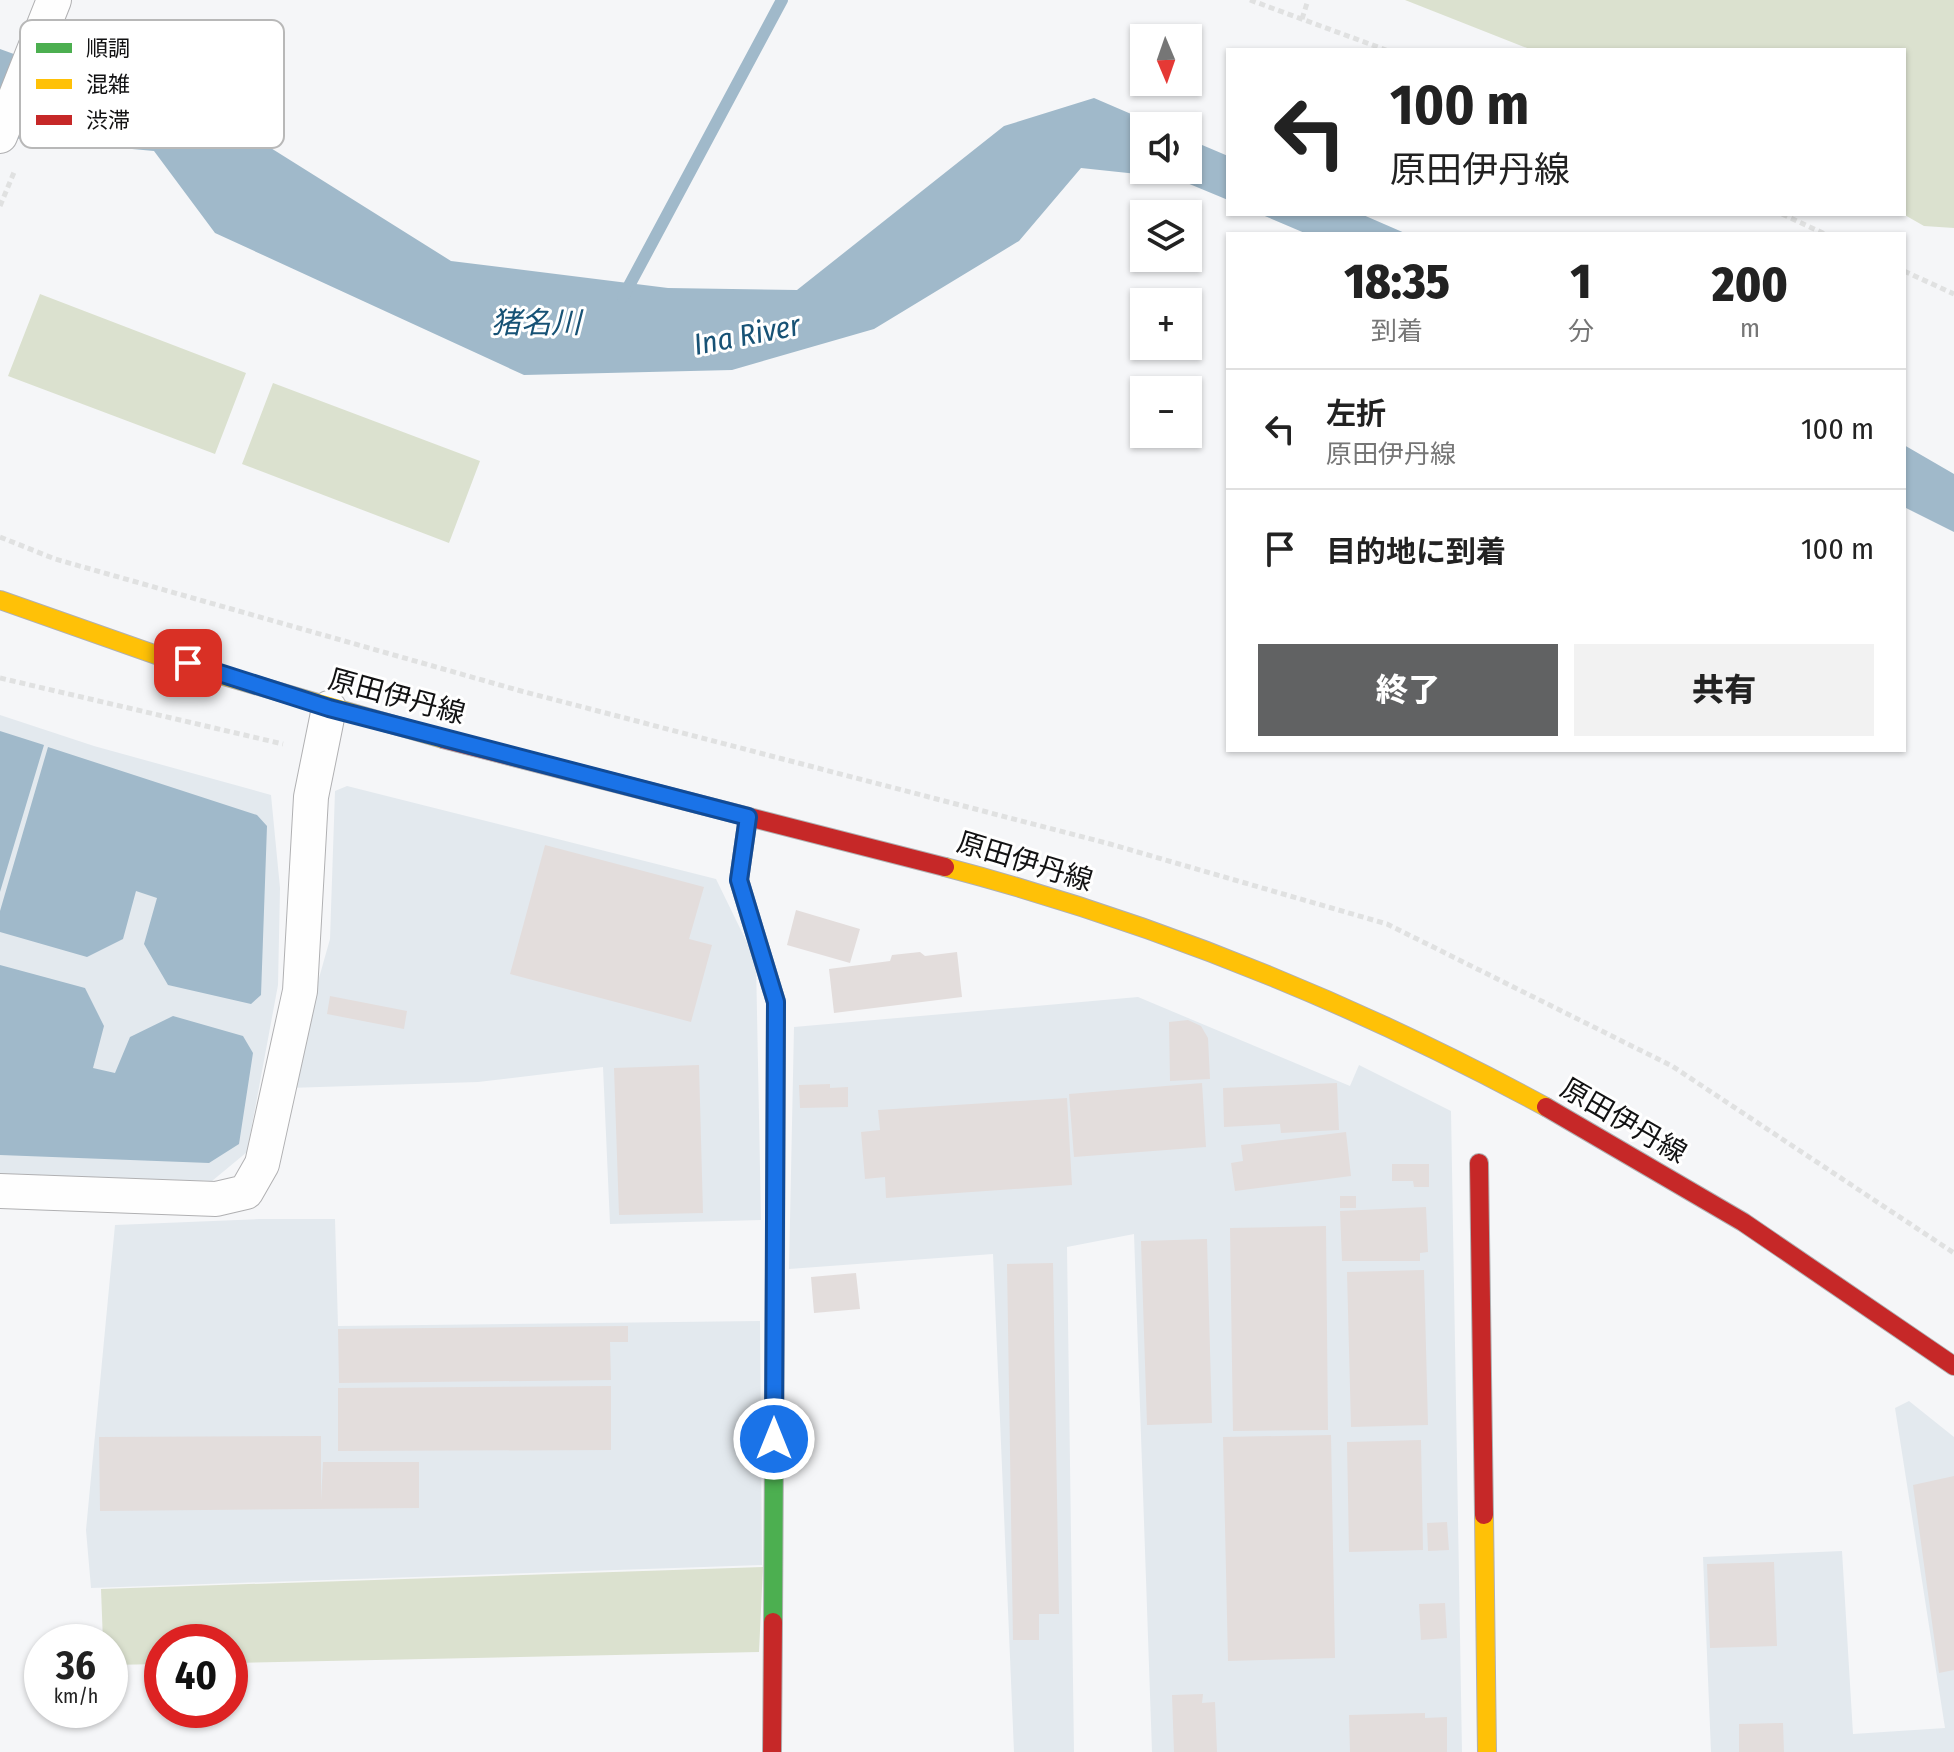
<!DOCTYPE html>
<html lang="ja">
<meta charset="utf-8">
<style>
body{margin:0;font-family:"Fira Sans Condensed","Noto Sans JP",sans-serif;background:#f2f2f2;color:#222;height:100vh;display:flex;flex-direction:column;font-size:30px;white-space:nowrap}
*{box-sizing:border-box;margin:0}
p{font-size:26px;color:#767676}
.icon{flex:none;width:44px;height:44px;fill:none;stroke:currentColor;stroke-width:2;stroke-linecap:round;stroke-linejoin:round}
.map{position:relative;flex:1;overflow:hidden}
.details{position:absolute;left:1226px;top:232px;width:680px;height:520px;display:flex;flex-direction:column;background:#fff;border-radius:0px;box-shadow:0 2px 6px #0004}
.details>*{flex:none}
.top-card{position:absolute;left:1226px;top:48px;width:680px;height:168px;border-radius:0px;box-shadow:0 2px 6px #0004;background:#fff;color:#222;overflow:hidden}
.needle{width:52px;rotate:178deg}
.controls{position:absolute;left:1130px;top:24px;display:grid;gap:16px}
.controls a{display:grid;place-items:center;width:72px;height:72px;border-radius:0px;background:#fff;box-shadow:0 2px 6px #0004;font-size:40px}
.speed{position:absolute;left:24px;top:1624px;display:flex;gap:16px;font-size:40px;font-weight:700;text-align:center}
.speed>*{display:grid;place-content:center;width:104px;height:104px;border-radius:50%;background:#fff;box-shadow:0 2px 6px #0004;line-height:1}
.speed small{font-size:20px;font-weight:400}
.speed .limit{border:12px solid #d22;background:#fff;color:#111}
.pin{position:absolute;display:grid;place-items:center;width:68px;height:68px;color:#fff;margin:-34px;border-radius:16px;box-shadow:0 4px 12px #0006}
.me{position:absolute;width:88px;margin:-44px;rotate:0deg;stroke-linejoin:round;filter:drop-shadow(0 0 6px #0008)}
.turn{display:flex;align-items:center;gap:28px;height:168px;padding:0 32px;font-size:36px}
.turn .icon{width:104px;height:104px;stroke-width:2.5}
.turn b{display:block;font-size:56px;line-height:68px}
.eta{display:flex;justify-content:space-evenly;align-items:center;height:136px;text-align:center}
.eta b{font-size:48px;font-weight:800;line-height:56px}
.cta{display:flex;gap:16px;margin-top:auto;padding:16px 32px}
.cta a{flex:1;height:92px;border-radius:0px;background:#616263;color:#fff;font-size:32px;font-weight:800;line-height:92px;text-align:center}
.cta a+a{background:#f2f2f2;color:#222}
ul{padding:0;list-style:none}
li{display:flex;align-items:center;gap:24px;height:120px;padding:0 32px;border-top:2px solid #e0e0e0}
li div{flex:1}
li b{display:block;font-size:30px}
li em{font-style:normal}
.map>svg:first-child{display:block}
.built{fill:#e3e9ee}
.green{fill:#dbe1cf}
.water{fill:#a0b9ca}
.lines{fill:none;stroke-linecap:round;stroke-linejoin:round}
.stream{stroke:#a0b9ca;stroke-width:12}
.building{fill:#e3dddc}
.street-casing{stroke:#b0b0b2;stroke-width:36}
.fast-casing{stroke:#b0b0b2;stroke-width:20}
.slow-casing{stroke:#b0b0b2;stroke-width:20}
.jam-casing{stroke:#b0b0b2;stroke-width:20}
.path{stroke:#e0e1e1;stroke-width:5;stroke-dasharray:6 4;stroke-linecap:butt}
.street{stroke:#fefefe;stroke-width:34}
.fast{stroke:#4caf50;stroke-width:18}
.slow{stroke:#ffc107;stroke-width:18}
.jam{stroke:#c62828;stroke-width:18}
.route-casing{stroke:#114b97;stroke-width:20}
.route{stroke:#1a73e8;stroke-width:14}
.labels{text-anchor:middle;stroke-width:6;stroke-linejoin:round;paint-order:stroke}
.street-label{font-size:28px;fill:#121213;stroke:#fff}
.water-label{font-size:30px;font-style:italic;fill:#175275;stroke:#fff}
.key{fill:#fff;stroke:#b8b8b8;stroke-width:2}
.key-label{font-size:22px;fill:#121213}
</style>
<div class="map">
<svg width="1954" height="1752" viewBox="0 0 1954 1752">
<rect width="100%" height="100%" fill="#f5f6f8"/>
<path class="built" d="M0 715 94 746 271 795 280 888 278 985 247 1152 212 1181 0 1174Z
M347 786 716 879 756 961 761 1220 610 1224 603 1067 478 1082 288 1088 330 939 335 791Z
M1138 997 1350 1086 1359 1065 1451 1111 1462 1752H1152L1134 1234 1067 1247 1074 1752H1014L993 1254 789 1269 794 1027Z
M259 1219H335L338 1326 760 1321 762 1565 91 1588 86 1530 115 1225Z
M1909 1401 1954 1437V1752H1711L1703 1557 1842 1551 1853 1734 1945 1728 1895 1408Z"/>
<path class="green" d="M1405 0H1954V228L1924 226 1903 214 1904 50H1532Z
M40 294 246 373 215 454 8 376Z
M273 383 480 461 449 543 242 464Z
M763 1567 759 1652 230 1663V1642H162V1664L110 1665V1642H103L101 1589Z"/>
<path class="water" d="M0 49 266 145 451 261 668 288 797 290 1004 126 1094 98 1159 126H1144V170H1188V139L1228 156V200L1175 178 1081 168 1019 241 874 329 732 370 524 375 215 233 154 151 0 137Z
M1260 214H1361L1407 234H1307Z
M1904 445 1954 474V532L1904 507Z
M0 731 44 745 0 892Z
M48 747 257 815 267 826 261 995 251 1004 168 985 144 944 157 898 136 891 123 939 87 957 0 932V911Z
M0 965 85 988 104 1026 93 1068 115 1073 130 1037 173 1016 243 1036 253 1053 239 1144 209 1163 0 1155Z"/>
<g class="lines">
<path class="stream" d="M623 297 782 0"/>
</g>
<path class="building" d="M545 845 704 887 689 939 712 945 691 1022 510 974Z
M796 910 860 929 850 963 787 945Z
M920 952 925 956 957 952 962 997 834 1013 829 969 890 961 892 955Z
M330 996 407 1011 404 1029 327 1014Z
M1188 1020 1201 1026 1208 1038 1210 1079 1170 1081 1169 1022Z
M699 1065 703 1213 619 1215 614 1068Z
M1202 1083 1206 1147 1074 1157 1069 1094Z
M1337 1083 1339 1130 1281 1133 1280 1124 1224 1127 1223 1088Z
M830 1084V1088L848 1087V1107L800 1108 799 1085Z
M1067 1098 1072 1185 886 1198 885 1177 865 1179 861 1132 880 1130 878 1110Z
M1346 1132 1351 1176 1235 1191 1231 1163 1243 1161 1241 1145Z
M1392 1164H1429V1187H1414L1413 1181H1392Z
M1340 1196H1356V1208H1340Z
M1426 1207 1428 1252 1420 1253V1261H1342L1340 1211Z
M1326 1226 1328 1430 1233 1431 1230 1228Z
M1207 1239 1212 1423 1147 1425 1141 1241Z
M1053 1263 1059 1614H1039V1640H1013L1007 1264Z
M1424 1270 1428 1425 1351 1427 1347 1272Z
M856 1273 860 1309 814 1313 811 1277Z
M628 1326V1342H610L611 1380 339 1383 338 1329Z
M611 1386V1450L338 1451V1388Z
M1331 1435 1335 1658 1228 1661 1223 1437Z
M321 1436V1501L323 1462H419V1508L100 1511 99 1437Z
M1421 1440 1423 1550 1349 1552 1347 1442Z
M1954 1476V1670L1939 1673 1913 1485Z
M1447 1522 1449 1550 1428 1551 1427 1523Z
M1774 1562 1777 1646 1710 1648 1707 1564Z
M1445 1603 1447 1638 1421 1640 1419 1604Z
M1203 1694 1202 1703 1215 1702 1217 1752H1174L1172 1695Z
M1425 1713V1718L1447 1717V1752H1350L1349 1715Z
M1783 1723 1784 1752H1739V1724Z"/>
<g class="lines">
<g class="street-casing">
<path id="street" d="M0 136 54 0
M0 1191 216 1199 246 1192 262 1164 300 991 311 797 329 708"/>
</g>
<g class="fast-casing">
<path id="fast" d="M773 1622 775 1273"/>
</g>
<g class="slow-casing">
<path id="slow" d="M0 600 182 664 443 739
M748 817 739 880 776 1002 775 1273
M945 867C1154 922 1356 1004 1546 1107
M1484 1515 1487 1752"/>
</g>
<g class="jam-casing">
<path id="jam" d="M443 739 945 867
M1546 1107 1743 1222 1954 1366
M1479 1163 1484 1515
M772 1752 773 1622"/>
</g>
<path class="path" d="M1250 0 1386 50
M1302 19 1308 0
M0 206 15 170
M1782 214 1825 234
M1904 271 1954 294
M0 537 55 559 521 691 1110 844 1387 924 1672 1066 1954 1253
M0 678 283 744"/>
<use href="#street" class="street"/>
<use href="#fast" class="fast"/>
<use href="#slow" class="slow"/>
<use href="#jam" class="jam"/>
</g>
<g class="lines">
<g class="route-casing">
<path id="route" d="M188 663 329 708 748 817 739 880 776 1002 774 1439"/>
</g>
<use href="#route" class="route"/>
</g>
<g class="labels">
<g class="street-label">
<text transform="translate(397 696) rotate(15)" y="10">原田伊丹線</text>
<text transform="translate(1025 861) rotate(17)" y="10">原田伊丹線</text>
<text transform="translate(1624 1120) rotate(30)" y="10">原田伊丹線</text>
</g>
<g class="water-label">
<text x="536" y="333">猪名川</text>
<text transform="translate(747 335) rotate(-11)" y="10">Ina River</text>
</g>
</g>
<rect x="20" y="20" width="264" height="128" rx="12" class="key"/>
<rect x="36" y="43" width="36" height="10" fill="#4caf50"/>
<rect x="36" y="79" width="36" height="10" fill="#ffc107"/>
<rect x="36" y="115" width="36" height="10" fill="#c62828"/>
<g class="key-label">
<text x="86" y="56">順調</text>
<text x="86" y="92">混雑</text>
<text x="86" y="128">渋滞</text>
</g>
</svg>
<div class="controls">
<a><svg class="needle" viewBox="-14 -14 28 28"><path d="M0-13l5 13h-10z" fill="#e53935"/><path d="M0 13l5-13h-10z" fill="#767676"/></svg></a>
<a><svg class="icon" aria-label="sound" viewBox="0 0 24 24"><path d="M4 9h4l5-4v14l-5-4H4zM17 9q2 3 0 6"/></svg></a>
<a><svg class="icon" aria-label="layers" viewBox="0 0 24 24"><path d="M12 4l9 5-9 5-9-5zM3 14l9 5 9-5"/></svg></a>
<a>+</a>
<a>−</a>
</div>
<div class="speed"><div>36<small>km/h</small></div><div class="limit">40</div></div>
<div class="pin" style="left:188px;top:663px;background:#d93025"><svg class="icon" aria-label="arrive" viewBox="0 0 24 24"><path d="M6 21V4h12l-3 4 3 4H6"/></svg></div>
<svg class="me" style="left:774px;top:1439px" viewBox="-20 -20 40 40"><circle r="17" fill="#1a73e8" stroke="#fff" stroke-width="3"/><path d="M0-11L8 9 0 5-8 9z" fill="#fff"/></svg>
<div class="top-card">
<div class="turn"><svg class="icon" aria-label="left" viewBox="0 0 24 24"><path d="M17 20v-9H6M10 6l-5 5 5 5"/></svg><div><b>100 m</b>原田伊丹線</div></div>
</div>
<section class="details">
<div class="eta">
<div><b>18:35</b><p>到着</p></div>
<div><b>1</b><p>分</p></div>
<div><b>200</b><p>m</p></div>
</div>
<ul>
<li><svg class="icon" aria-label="left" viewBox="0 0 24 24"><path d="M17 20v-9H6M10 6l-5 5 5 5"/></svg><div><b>左折</b><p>原田伊丹線</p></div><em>100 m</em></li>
<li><svg class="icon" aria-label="arrive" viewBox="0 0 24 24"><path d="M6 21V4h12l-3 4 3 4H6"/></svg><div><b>目的地に到着</b></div><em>100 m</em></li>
</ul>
<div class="cta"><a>終了</a><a>共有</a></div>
</section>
</div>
